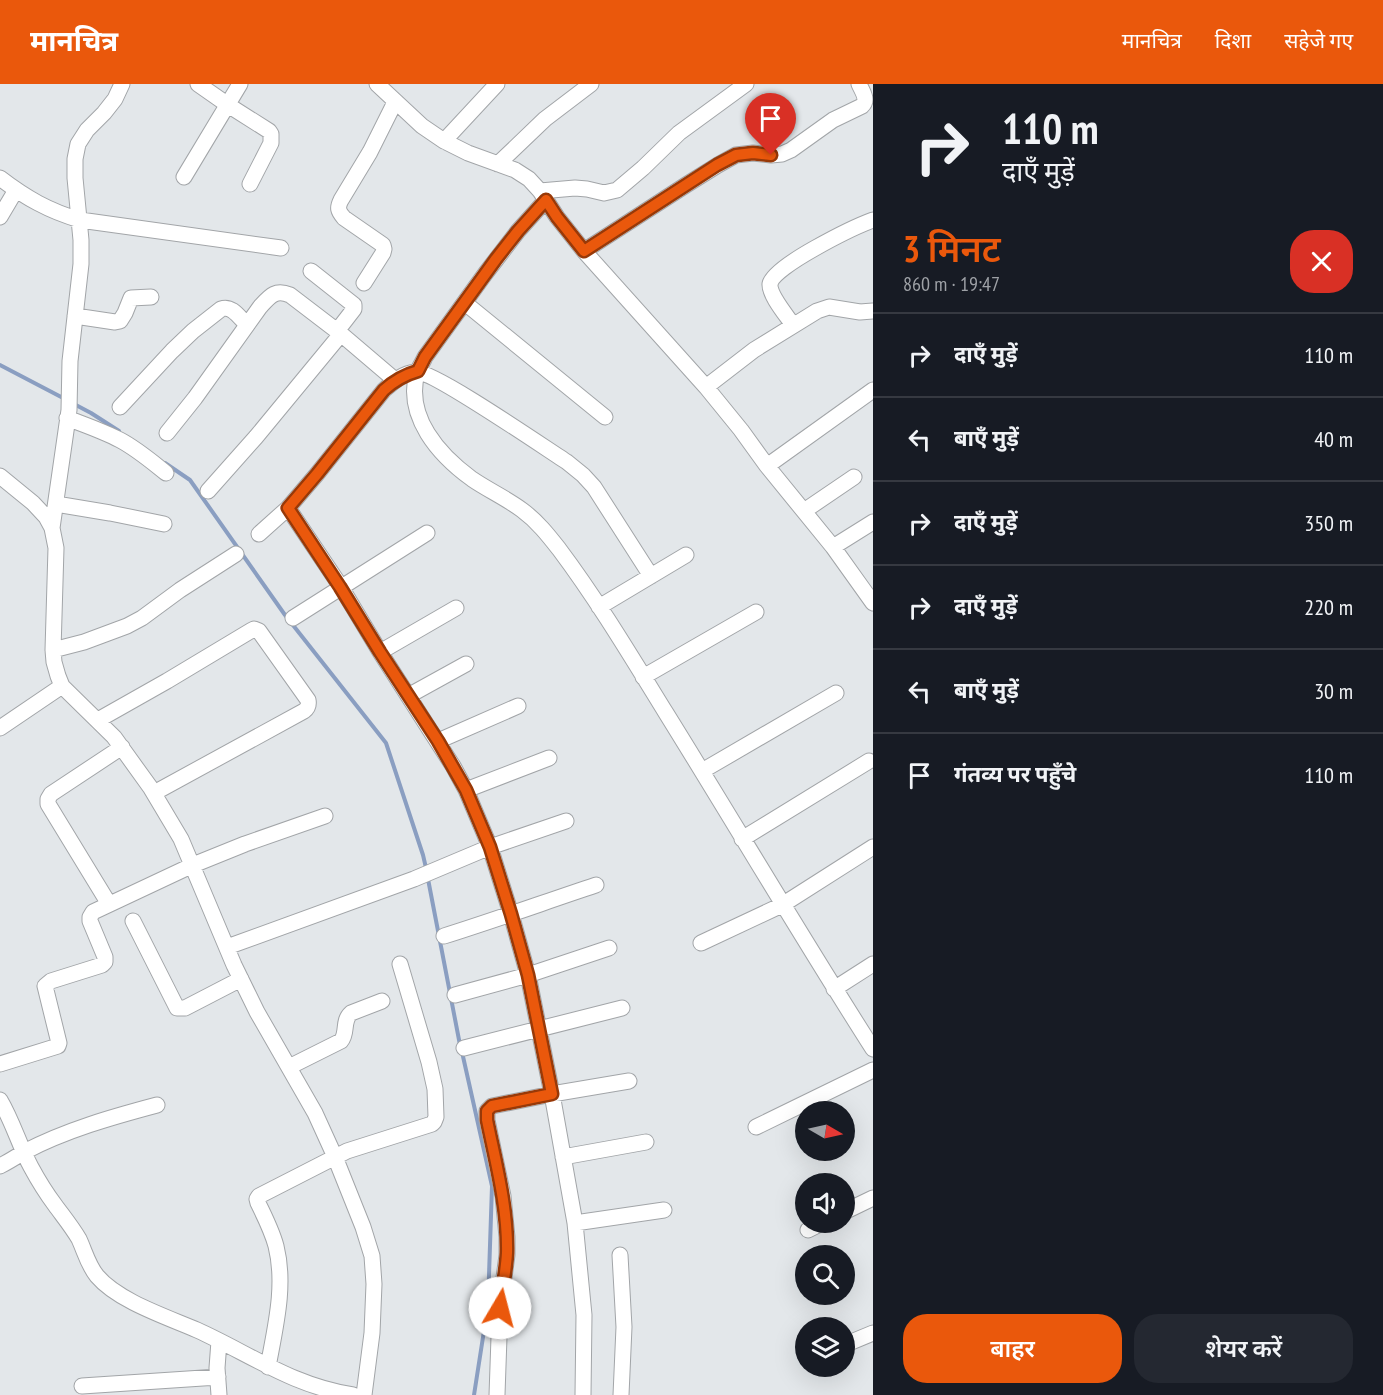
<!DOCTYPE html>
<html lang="hi">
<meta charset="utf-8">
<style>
body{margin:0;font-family:"PT Sans Narrow","Noto Sans Devanagari",sans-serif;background:#242831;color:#f1f3f6;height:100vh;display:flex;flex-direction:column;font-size:22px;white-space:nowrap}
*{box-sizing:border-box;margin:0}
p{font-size:20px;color:#9ea1a6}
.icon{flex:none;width:33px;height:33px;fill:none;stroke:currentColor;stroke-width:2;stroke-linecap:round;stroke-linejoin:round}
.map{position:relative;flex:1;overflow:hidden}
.details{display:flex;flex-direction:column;background:#171b24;width:510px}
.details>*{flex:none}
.hud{background:#171b24;color:#f1f3f6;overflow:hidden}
.needle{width:39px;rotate:99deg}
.fabs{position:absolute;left:795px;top:1017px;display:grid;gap:12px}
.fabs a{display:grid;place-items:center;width:60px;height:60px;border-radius:50%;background:#171b24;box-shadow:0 6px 24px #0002;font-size:30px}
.pin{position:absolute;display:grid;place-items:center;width:51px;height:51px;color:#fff;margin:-62px -26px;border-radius:50% 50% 50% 0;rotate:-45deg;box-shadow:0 0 6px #0007}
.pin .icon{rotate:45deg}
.me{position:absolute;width:66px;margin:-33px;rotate:8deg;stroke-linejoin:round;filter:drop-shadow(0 0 4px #0008)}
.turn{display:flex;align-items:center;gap:21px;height:126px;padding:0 30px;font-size:27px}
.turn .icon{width:78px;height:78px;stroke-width:2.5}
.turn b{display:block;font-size:42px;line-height:51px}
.round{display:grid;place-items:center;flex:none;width:63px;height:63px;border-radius:24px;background:#242831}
.summary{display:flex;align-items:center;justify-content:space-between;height:102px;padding:0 30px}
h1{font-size:36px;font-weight:600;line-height:45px;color:#ea580c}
.cta{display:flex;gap:12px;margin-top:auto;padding:12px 30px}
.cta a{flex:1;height:69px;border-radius:24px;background:#ea580c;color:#fff;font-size:24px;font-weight:600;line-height:69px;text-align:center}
.cta a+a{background:#242831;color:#f1f3f6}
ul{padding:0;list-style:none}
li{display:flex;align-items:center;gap:18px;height:84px;padding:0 30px;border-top:2px solid #363941}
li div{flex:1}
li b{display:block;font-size:22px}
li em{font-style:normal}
header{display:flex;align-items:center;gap:36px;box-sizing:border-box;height:84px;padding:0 30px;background:#ea580c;color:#fff}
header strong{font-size:28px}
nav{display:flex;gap:33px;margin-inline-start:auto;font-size:21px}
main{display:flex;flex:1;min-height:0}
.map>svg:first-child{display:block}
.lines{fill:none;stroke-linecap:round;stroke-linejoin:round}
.stream{stroke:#8a9ec1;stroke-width:4}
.minor-casing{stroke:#a2a5a8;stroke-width:17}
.minor{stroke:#fff;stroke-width:15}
.route-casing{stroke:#983908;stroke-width:15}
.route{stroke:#ea580c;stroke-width:10}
</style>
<header>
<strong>मानचित्र</strong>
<nav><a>मानचित्र</a><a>दिशा</a><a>सहेजे गए</a></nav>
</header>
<main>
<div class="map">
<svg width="873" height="1311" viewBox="0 0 873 1311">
<rect width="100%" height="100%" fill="#e3e7ea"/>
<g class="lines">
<path class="stream" d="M0 281 65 315
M74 320 91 329 119 347
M165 379 190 396 285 531 386 659 423 771 426 784
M428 795 460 961
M462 968 492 1102 488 1221 474 1311"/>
<g class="minor-casing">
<path id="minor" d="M198 0 228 21 269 47 271 50V59L250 100
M377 0 422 42 444 57 468 69 515 86 529 95 540 107 557 133 584 167 706 303 741 346 767 382 833 463 873 519
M444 57 497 0
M498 80 545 35 591 0
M184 93 240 0
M0 94C26 114 49 127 80 136L281 164
M540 107 575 104 587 105 604 109 617 106 643 84 679 49 746 0
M546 116 518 147 485 190 425 273C423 278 419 283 417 289 405 333 439 371 472 395 488 406 506 414 522 426 537 437 548 451 559 465 598 517 632 574 666 629 735 740 802 854 873 965
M0 133 16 106
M584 167 686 101 718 81 736 71 753 69 771 71 782 70 791 66 833 36 862 22C869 16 862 7 859 0
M311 187 354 221V225L337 247
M364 199 383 169 384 165 383 161 344 134C338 127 337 124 341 116L370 68 395 18
M465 219 605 333
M75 232 115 238 120 237 125 229 131 214 151 213
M793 241C787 232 769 211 770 200 773 182 854 143 873 136
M706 303 754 266 817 227 829 223 860 228 873 227
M120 323 172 267 193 247 221 225C232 221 239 233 247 241
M67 334C85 341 103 347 120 356 137 365 151 377 166 389
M167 349 195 314 260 223C270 212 275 205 290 211L341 250 395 296
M767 382 873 306
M0 392 33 419 46 433 52 444 56 464 53 566 54 578 58 592 62 602 114 653 150 703 181 755 234 881 257 928 315 1029 335 1073 363 1143 372 1172 374 1200 372 1249 364 1311
M208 407 256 353 341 250
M56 420 110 429 164 440
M288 424 341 503 380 568 453 682 466 706 490 763 511 830 528 891 552 1010 575 1139 584 1231 583 1311
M804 427 854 393
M52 444 69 326 70 277 81 180V156L75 94V75L78 60 87 46 104 29 115 15 122 0
M259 450 288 424 317 390 384 306C393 298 403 289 416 288 432 286 545 364 567 378L583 391 594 403 651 492
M833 463 873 438
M599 523 686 471
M293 534 427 449
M53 566 84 558 127 542 142 534 180 506 236 470
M380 568 456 524
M643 593 756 528
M408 612 466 580
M98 636 167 597 252 546 254 545 259 547 308 616C309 621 308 624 304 627L154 709
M0 644 62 602
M438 657 518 622
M702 687 836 609
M466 706 549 674
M742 755 869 677
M109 820 48 720V715L51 710 122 663
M133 837 177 924H185L241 895
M444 852C495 836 545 818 596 801
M701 859 782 821 873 763
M227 863 414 795 490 763 566 737
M834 905 873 880
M455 911 528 891 609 864
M464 964 622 924
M0 980 58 962 59 959 45 902 51 897 102 881 105 878V873L90 837V833L93 828 193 781 245 760 325 732
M289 983 341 957C348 949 342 937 351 929L382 917
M0 1016C13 1038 19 1061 31 1083 38 1096 46 1109 55 1121 63 1132 72 1143 79 1155 85 1168 88 1181 97 1192 118 1217 167 1233 197 1246 250 1270 293 1302 353 1311
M756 1043 873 986
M563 1073 646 1058
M0 1082C8 1078 16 1073 24 1068 66 1046 112 1033 157 1021
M844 1128 873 1114
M575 1139 664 1126
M808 1146 824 1138
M620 1171 624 1243 621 1311
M219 1257 217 1284 219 1311
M844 1261 873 1249
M268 1283C275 1244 286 1202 276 1162 272 1147 265 1133 258 1119L257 1115 259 1112 347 1067 432 1040 434 1038 436 1033 435 1005 429 978 400 880
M82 1302 218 1293
M497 1311 500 1224 507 1171V1153L503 1112 487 1036V1027L492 1022 552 1010 629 997"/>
</g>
<use href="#minor" class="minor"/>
</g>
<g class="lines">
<g class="route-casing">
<path id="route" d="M500 1224C502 1206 506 1187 507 1169 508 1124 496 1080 487 1036V1027L492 1022 552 1010 528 891 511 830 490 763 466 706 438 657 380 568 340 503 288 424 317 390 384 306C395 296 404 291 418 287L425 273 496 175 518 147 546 116 557 133 584 167 686 101 717 81 736 71 753 69 771 71"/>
</g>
<use href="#route" class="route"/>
</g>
</svg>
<div class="fabs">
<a><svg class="needle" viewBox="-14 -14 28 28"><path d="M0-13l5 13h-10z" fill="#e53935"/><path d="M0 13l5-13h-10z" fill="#9ea1a6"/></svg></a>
<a><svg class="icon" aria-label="sound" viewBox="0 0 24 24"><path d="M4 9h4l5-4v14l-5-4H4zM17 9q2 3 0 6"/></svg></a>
<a><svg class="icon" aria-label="search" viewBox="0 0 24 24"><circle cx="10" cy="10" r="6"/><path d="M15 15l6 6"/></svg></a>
<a><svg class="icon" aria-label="layers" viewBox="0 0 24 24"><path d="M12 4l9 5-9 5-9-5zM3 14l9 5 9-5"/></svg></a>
</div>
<div class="pin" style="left:771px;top:71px;background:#d93025"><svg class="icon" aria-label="arrive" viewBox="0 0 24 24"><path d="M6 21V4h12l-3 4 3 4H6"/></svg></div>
<svg class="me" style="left:500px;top:1224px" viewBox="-20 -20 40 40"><circle r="19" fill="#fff"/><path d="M0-13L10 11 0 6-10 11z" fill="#ea580c"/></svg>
</div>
<section class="details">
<div class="hud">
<div class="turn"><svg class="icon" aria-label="right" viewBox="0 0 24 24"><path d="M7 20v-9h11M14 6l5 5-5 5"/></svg><div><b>110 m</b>दाएँ मुड़ें</div></div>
</div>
<div class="summary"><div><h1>3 मिनट</h1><p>860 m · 19:47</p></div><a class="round" style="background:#d93025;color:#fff"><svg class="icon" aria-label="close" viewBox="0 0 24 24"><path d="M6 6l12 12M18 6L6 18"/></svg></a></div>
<ul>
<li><svg class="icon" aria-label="right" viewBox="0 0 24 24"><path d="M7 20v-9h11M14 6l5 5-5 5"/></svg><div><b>दाएँ मुड़ें</b></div><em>110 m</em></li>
<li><svg class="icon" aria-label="left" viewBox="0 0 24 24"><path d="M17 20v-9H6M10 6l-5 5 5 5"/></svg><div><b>बाएँ मुड़ें</b></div><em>40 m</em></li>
<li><svg class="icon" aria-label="right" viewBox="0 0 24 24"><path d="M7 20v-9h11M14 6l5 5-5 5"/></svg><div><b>दाएँ मुड़ें</b></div><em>350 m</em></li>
<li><svg class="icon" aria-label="right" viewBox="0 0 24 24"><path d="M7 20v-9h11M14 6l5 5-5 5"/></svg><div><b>दाएँ मुड़ें</b></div><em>220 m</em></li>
<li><svg class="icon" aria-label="left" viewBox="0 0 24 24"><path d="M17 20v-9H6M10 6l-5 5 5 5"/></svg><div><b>बाएँ मुड़ें</b></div><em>30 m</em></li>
<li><svg class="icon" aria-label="arrive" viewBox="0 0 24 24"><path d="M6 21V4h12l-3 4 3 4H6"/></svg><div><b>गंतव्य पर पहुँचे</b></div><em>110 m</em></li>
</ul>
<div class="cta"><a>बाहर</a><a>शेयर करें</a></div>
</section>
</main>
